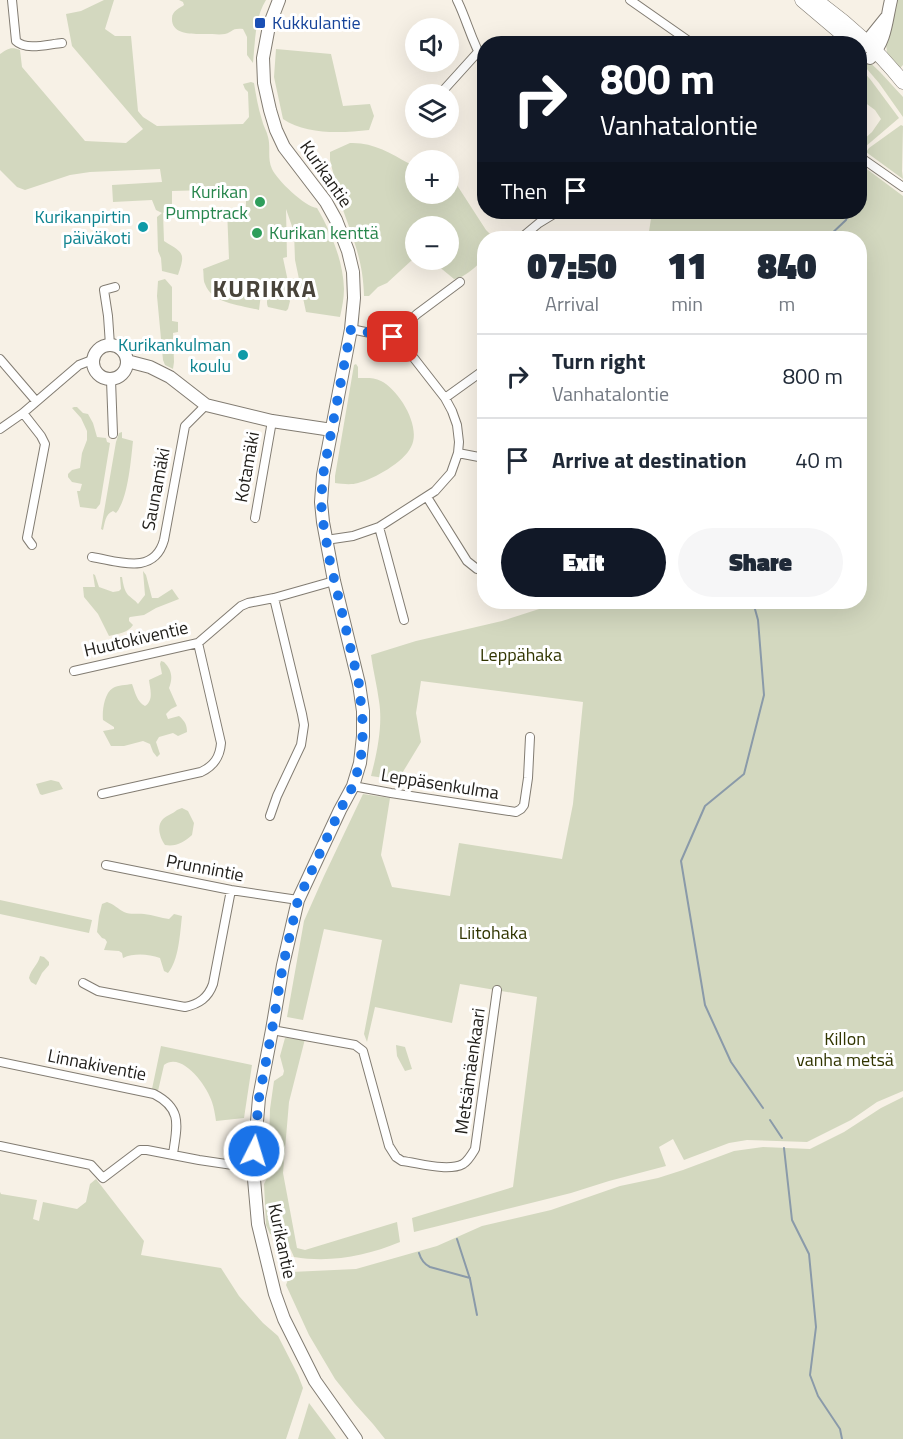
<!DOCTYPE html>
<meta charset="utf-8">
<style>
body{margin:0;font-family:"Titillium Web",sans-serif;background:#f6f6f7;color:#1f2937;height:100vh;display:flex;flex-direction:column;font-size:22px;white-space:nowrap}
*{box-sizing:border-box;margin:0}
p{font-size:20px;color:#747a83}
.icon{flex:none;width:33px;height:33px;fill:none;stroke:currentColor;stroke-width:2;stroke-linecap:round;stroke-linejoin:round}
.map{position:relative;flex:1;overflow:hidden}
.panel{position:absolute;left:477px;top:231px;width:390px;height:378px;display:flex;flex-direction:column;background:#fff;border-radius:24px;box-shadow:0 6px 24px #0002}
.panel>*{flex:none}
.hud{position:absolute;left:477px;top:36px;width:390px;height:183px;border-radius:24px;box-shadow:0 6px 24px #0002;background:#111827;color:#fff;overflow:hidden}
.fabs{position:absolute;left:405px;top:18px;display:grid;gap:12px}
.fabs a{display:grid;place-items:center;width:54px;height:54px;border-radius:50%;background:#fff;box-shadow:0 6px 24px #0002;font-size:30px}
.pin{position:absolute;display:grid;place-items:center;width:51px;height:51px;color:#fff;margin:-26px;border-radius:12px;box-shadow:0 3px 9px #0006}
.me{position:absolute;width:66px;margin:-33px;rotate:5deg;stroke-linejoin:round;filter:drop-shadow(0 0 4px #0008)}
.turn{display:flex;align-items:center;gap:21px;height:126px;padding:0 24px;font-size:27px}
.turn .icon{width:78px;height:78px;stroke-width:2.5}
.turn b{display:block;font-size:42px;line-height:51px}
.then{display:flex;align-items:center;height:57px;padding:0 24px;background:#0003;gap:12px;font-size:22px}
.eta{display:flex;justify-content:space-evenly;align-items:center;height:102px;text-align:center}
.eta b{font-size:36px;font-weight:800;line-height:42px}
.button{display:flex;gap:12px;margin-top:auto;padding:12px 24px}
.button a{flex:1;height:69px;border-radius:36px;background:#111827;color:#fff;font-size:24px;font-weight:800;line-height:69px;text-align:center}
.button a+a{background:#f6f6f7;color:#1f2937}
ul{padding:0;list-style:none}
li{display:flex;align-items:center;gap:18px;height:84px;padding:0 24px;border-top:2px solid #e0e1e3}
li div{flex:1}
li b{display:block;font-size:22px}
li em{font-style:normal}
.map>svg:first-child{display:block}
.green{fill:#d3d8bf}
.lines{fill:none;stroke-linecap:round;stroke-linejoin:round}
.stream{stroke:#8a9aa9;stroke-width:2}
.street-casing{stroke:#827c72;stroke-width:10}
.secondary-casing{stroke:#827c72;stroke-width:14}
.primary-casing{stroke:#827c72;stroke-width:15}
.street{stroke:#fff;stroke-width:8}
.secondary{stroke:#fff;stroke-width:12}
.primary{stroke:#fff;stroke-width:14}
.route{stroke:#1a73e8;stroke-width:10;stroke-dasharray:0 18}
.transit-dot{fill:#1a4fb4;stroke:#fff;stroke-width:2}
.leisure-dot{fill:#2e9e5b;stroke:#fff;stroke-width:2}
.culture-dot{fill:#0f9aa8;stroke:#fff;stroke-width:2}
.labels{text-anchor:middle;stroke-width:6;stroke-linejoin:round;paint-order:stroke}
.transit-label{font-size:18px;fill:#164399;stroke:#fff;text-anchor:start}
.street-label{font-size:18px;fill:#22201c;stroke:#fff}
.leisure-label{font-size:18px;fill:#27864d;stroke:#fff;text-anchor:end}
.culture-label{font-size:18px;fill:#0d838f;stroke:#fff;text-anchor:end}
.park-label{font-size:18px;fill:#313500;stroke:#fff}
.district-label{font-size:24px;font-weight:bold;letter-spacing:1.5px;fill:#49443b;stroke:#fff}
</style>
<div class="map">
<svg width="903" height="1439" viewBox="0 0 903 1439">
<rect width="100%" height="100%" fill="#f7f1e6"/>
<path class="green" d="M104 0H114L105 29 115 36H131L138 111 143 117 157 126 243 124 249 117 248 92 245 89 243 84 251 82 254 83C256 95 258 108 262 120 263 126 267 131 268 137 271 148 267 158 272 169 277 180 305 207 317 208 331 232 343 260 344 289 344 298 342 308 340 317L306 312 295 260 294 232 286 209 287 257 283 258 290 291 261 294 259 310C241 305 212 304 205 284 203 280 204 274 203 269L229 259 227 209 246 208V197C233 198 222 196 209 197V190L172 191V206L163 213 164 241C183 253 186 252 178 275L162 271 161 258 158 251 157 217 162 213 156 210 152 200 113 202 112 185 162 182 160 169 90 172 70 175 25 190 17 187 0 170V54C7 49 11 46 20 50L22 67 85 141 126 143 143 129 72 46 66 14 81 11Z
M179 0H266C255 17 255 43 253 63L247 55V37L243 29C230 28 234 32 225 34 220 35 212 34 206 34 194 34 171 36 172 18 172 11 180 8 184 5L183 2Z
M895 0H903V65L900 68 887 53 886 44Z
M276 49 331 54 343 106 370 104 374 116 369 130C342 133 306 135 283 119L274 77Z
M860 53 880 72 903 97V117L879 83 860 61Z
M860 68 870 79 899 118 865 147 861 142 872 132 881 119 875 110 860 99Z
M901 125 903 126 902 171 903 179 866 152 869 148Z
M350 143C373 142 390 153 410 164L416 161V194H448L449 177 453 179 486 230 494 238H484V259C476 266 465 278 454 279L437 265 427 260H448V226H416L415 259 412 260 387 283 378 287 369 296H364C363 261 354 241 343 210 338 194 334 176 330 160V152Z
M860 164 903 196V1091L877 1102 851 1120 807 1142 747 1140 729 1143 684 1160 673 1139 659 1147 666 1166 609 1181 571 1193 414 1232 412 1218 513 1187 537 997 460 984 452 1023 375 1007 367 1042 364 1034 382 940 324 929 303 1020 287 1017 304 921 324 876 363 794 390 798 381 855 392 887 450 896 459 843 562 859 573 804 583 702 421 681 416 713 421 742 398 780 371 776C377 753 383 725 379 701 377 686 373 670 371 655L416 641 502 621 561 602H860V238H648L652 212H860Z
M165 279 172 287V321L178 322V332L173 333 174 362 173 369 165 365 163 360 157 296 158 281Z
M270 294 288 298 290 301 288 309 286 311 268 307C266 303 267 297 270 294Z
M356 364 358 367V378C365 378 374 377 381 381 399 390 422 427 411 447 404 462 374 479 358 483 351 485 343 484 335 483V476L354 365Z
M74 407H77L83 413 88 414 93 423 97 437 106 438 107 442 110 443 100 504 96 509 80 507 77 491H80L82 484 72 482 68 477V474L72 470 80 468 82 453 87 440V431L81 418 72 408Z
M122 432V438L133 441C131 459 128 500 116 513L113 511C105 514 105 523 103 530L101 529 116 442 119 433Z
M143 571 146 575 152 598H158L172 589 179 599 156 608 144 615 130 617 129 618V621L133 625C128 633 117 634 109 636L98 614 84 597 83 587H95L93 574 95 575 99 587 113 592 119 591 121 589 120 577H122C123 583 124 590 128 595 131 598 135 600 138 604L145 595Z
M161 661 164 662C172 670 173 678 169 688L177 706 171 709 166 714 168 719 179 716C185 721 187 725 187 732L178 736 173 733 159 737 156 742 160 754 157 757 153 752 150 744 143 741 124 746H111L103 731 114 729V727L103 720C102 712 104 693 113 688 118 685 126 685 132 684 135 692 137 702 145 706 154 700 150 689 149 680L162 674 160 664Z
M51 780 59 782 63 789 42 795 40 794 36 784Z
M182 808 188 811 194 823 192 835C184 842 176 847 165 845 160 838 156 826 163 819 167 815 173 814 177 810Z
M0 900 92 920 89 933 0 914Z
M107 902C114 904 118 909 124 912 131 915 137 913 144 914 153 915 161 918 169 919L174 914 182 916C180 933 179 960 168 973L164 971 160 958C148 954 134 953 123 958L122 953 119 951 104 950 107 942 105 939 102 938 97 932 99 916 102 904Z
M40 956 44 957 49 962V965L42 973 36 985 31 982 29 978C31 969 38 965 40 956Z
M285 1038 305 1039 289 1102 283 1173 297 1248 305 1250 397 1222 400 1242C366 1256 331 1263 294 1257 288 1242 285 1239 270 1234L266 1225 264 1184 268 1176 270 1109 274 1081 283 1075 284 1071 280 1056Z
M396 1045 405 1047 412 1069 405 1071 397 1056Z
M161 1046 252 1065 244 1118 216 1121C215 1114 214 1108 212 1102 207 1086 182 1051 164 1065L158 1091 152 1089Z
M903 1097V1439H385L373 1424 355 1404 335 1379 309 1335 286 1285 291 1272 356 1269 437 1246 482 1226 551 1210 620 1186 658 1178 683 1170 734 1151 763 1147 810 1149 844 1132 881 1108Z
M96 1179 144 1241 141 1255 221 1268 239 1296 263 1323 278 1336 298 1375 303 1388 286 1439H0V1192L1 1194 37 1200 33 1219 39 1221 43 1202 77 1209 86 1202 90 1184Z
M309 1403 336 1439H298Z"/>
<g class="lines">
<path class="stream" d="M827 238 846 220 849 212
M753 602 758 620 764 695 744 774 705 806 681 861 705 1005 731 1062 763 1108
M770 1120 782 1138
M784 1148 792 1220 809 1254 816 1327 810 1375 818 1396 840 1429 842 1439
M457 1239 470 1279 477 1315
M419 1253C421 1260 424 1264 430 1267L470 1278"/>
<g class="street-casing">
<path id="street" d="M12 0 16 41C26 51 49 44 62 43
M457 0C467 20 472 43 484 62
M630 0 693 44
M440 94 478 52
M860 157 903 187
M521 238 539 223 557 212
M393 337 417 314 460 282
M110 345 108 316 104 290 115 287
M0 359 36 401
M111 380 113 434
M445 398 484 370
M23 413 41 436 45 444 27 538 32 545
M0 429 23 413 79 365 92 360
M458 453 484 458
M427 497 467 561 477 569 484 571
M255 518 272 421
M379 527 404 620
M326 540 353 536 379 527 435 491 451 473 458 453 459 442 457 425 452 411 445 398 399 339 351 329
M92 557C118 561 154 576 164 540L185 426 206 405
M74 671 198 643 241 606 248 603 274 598 334 581
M353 786 391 793 516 812 521 809 524 805 528 778 530 737
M102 794 201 772C214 766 220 757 221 743L198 643
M270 816 277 796 301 745 304 725 302 714 274 598
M106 865 231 890 298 900
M83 983 98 991 185 1007C199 1004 208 998 213 984L231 890
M272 1030 355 1045 363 1051 389 1146 396 1157 402 1161C419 1163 448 1172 463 1164 468 1161 472 1154 475 1149L497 990
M0 1062 154 1094C183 1109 177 1126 173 1154
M0 1146 91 1165 103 1178 140 1150H147L199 1160 253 1168"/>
</g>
<g class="secondary-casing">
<path id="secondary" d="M279 0 269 26 263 58 264 83 270 110 276 130 284 147 326 202 336 220 348 251 353 272 354 298 351 329 323 475 321 502 323 522 334 581 359 684 363 711V736L360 763 353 786 340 810 298 900 283 965 272 1030 259 1098 253 1168 258 1224 275 1294 284 1319 315 1381 356 1439
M861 49 886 18
M870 58C886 41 886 21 891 0
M93 362a17 17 0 1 1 34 0a17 17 0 1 1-34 0Z
M127 361 150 367 170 377 206 405 272 421 332 430"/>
</g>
<g class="primary-casing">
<path id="primary" d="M802 0 854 44
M815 0C848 23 878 51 903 82"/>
</g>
<use href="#street" class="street"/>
<use href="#secondary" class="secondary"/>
<use href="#primary" class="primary"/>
</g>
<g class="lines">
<path class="route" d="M254 1151 259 1098 272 1030 283 965 298 900 340 810 353 786 360 763 362 749 363 725 359 684 330 562 323 522 321 502 323 475 351 329 393 337"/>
</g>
<rect class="transit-dot" x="254" y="17" width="12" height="12" rx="3"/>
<g class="leisure-dot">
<circle cx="260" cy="202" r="6"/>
<circle cx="257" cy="233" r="6"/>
</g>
<g class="culture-dot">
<circle cx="143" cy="227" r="6"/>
<circle cx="243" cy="355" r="6"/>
</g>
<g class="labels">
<g class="transit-label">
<text x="272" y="29">Kukkulantie</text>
</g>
<g class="street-label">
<text transform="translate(326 174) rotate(55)" y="6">Kurikantie</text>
<text transform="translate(247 467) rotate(-80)" y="6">Kotamäki</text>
<text transform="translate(156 489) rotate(-79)" y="6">Saunamäki</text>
<text transform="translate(136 639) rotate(-13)" y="6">Huutokiventie</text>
<text transform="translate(440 784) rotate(9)" y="6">Leppäsenkulma</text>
<text transform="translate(205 868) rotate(11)" y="6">Prunnintie</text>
<text transform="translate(97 1065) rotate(11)" y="6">Linnakiventie</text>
<text transform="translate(470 1071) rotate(-82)" y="6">Metsämäenkaari</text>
<text transform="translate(282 1241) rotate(78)" y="6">Kurikantie</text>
</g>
<g class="leisure-label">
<text x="248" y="198">Kurikan<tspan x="248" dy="21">Pumptrack</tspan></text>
<text x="269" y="239" text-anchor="start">Kurikan kenttä</text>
</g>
<g class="culture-label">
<text x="131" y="223">Kurikanpirtin<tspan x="131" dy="21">päiväkoti</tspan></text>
<text x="231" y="351">Kurikankulman<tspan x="231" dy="21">koulu</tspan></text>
</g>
<g class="park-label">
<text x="521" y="661">Leppähaka</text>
<text x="493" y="939">Liitohaka</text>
<text x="845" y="1045">Killon<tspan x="845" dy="21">vanha metsä</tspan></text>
</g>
<g class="district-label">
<text x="265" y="297">KURIKKA</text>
</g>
</g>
</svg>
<div class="fabs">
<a><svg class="icon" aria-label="sound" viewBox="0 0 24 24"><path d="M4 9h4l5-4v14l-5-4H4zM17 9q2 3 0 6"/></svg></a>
<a><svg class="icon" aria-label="layers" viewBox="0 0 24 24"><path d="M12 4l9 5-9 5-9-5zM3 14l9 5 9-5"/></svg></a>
<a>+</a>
<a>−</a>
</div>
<div class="pin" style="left:393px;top:337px;background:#d93025"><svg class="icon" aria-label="arrive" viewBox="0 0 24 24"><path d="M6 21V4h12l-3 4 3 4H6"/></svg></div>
<svg class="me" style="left:254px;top:1151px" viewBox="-20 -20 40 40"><circle r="17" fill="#1a73e8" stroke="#fff" stroke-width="3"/><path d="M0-11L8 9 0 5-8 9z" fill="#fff"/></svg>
<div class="hud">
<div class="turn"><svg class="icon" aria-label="right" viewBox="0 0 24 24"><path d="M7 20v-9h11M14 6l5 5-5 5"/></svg><div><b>800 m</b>Vanhatalontie</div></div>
<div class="then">Then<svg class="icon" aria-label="arrive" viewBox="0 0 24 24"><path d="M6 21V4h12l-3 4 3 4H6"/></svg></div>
</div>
<section class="panel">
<div class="eta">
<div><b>07:50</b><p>Arrival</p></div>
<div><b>11</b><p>min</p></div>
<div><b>840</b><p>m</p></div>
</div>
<ul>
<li><svg class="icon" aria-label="right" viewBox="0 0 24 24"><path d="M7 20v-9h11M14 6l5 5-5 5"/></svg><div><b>Turn right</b><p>Vanhatalontie</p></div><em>800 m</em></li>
<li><svg class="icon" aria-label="arrive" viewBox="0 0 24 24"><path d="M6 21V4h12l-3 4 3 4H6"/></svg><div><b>Arrive at destination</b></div><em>40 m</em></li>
</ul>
<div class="button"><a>Exit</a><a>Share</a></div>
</section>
</div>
